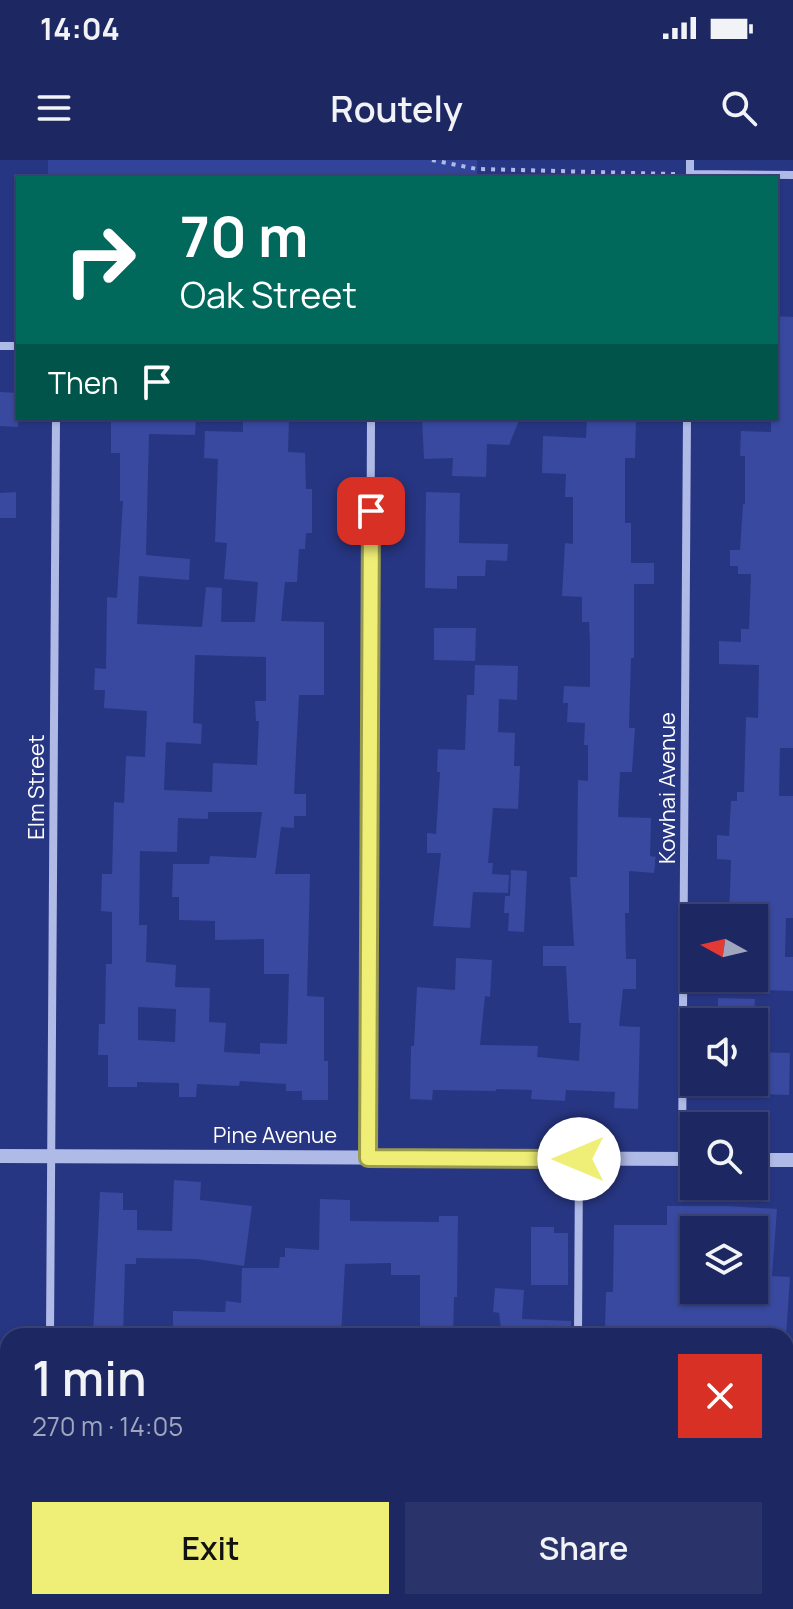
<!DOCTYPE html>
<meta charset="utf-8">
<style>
body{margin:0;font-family:Manrope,sans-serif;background:#2a346b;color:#f1f3f6;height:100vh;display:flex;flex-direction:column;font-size:30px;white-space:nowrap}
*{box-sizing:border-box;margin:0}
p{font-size:26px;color:#a0a6be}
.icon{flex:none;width:44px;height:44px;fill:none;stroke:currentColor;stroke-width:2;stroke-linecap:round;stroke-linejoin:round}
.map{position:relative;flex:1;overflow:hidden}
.panel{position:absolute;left:0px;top:1168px;width:794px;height:282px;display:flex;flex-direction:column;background:#1d2862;border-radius:24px 24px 0 0;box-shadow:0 2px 6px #0004,0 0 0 2px #3b4477}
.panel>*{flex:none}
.top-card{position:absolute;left:16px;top:16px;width:762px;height:244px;border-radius:0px;box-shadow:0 2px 6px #0004,0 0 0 2px #3b4477;background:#00695c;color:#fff;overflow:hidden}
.needle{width:52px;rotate:278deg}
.tools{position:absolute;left:680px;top:744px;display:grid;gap:16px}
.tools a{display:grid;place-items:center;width:88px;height:88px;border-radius:0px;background:#1d2862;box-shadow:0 2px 6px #0004,0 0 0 2px #3b4477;font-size:40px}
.pin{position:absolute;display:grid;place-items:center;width:68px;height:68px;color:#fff;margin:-34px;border-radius:16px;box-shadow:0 4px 12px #0006}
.me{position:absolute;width:88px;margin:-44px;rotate:270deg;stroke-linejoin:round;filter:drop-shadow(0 0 6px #0008)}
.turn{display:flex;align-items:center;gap:28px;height:168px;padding:0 32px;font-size:36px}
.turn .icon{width:104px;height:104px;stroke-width:2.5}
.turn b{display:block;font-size:56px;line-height:68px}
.then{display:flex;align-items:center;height:76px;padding:0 32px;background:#0003;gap:16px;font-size:30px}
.round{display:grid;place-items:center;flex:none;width:84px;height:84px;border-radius:0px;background:#2a346b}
.head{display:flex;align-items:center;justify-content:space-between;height:136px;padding:0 32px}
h1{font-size:48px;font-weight:600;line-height:60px}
.primary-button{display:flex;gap:16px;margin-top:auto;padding:16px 32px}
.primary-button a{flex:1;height:92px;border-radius:0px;background:#efee76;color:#111;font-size:32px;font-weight:600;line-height:92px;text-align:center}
.primary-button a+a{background:#2a346b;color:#f1f3f6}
.status{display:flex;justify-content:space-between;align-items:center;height:56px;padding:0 40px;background:#1d2862;direction:ltr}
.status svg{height:22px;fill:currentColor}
header{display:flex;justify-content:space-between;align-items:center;height:104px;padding:0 32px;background:#1d2862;font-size:36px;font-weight:600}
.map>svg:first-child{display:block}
.green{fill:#32449a}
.building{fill:#38499f;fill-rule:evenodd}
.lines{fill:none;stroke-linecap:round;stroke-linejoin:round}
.path{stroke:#b0bae7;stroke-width:4;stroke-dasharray:4 6;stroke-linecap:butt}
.minor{stroke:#b0bae7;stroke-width:8}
.tertiary{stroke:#b0bae7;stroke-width:14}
.route-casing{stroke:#9b9b4d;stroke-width:20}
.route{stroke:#efee76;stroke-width:14}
.labels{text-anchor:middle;stroke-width:8;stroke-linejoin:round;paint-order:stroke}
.street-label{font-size:22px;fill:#fff;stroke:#273683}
</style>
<div class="status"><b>14:04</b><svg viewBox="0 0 49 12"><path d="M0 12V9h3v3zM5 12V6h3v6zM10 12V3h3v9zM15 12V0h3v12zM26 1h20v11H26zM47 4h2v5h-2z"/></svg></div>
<header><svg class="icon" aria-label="menu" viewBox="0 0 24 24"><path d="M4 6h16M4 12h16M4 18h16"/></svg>Routely<svg class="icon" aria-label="search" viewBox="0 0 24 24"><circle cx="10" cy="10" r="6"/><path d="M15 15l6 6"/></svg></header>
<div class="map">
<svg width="793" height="1449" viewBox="0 0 793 1449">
<rect width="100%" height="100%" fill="#273683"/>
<path class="green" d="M48 0H477V18L48 16Z"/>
<path class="building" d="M776 156 793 157V588H780L779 636H793V758H786L785 797H793V831L762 830 763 803H754V758H729L731 700 717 699V675L729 676 731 641H737V632H744L746 557 758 558 759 505 719 504V481L741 482V469H749L751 414H738V406H730V390H740L743 344H745V296H740L741 271 771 272V260H776Z
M0 232 18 233V267L0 266Z
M111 258H196L195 275 149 274 146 395 190 399 189 420 139 416 137 464 202 467 206 427 222 428 221 462H255L258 422 224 419 227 383 215 382 218 299 204 298 205 271 243 272V258H289L288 292 305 293 306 329H312V373H306L305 389H299L297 422H285L281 461 324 462V535H299L294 634H306V656H294V668L281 667 275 714H310L307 836 324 837V901H328V940H302V931H286V924L240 921 239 926 197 924 196 937H179V923L137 922V927H108V895H98L99 864H105L106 804H112V752L101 751 102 714H112L114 642 124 643 126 596 145 597 147 551 104 548 105 530H94L95 508 106 509 107 437 117 438 123 341H120V293H111ZM195 495 266 497V541H255L256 561H259L257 605 213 603 212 632 164 630 166 582 201 584 202 564 193 563ZM208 652H262L256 698 210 696 209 704H173L172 737H179V760L215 761V780L264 779V814H289L287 884 260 883V894L224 892 226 863 209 862 210 828 175 827 176 805 146 802 147 765H139L140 691 177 692 178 658 208 659ZM138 847 176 849 175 882 138 880Z
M422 258H520L509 285 487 284 486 317 452 316 453 298 424 299Z
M587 259 636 262 635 298H625V363H631V403H654V424H634V498H631L629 568H635L632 612H620L618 657 651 658 650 696 656 697 654 713 629 711V753H625L626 799H636V829H623L619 866 640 867 638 949 614 948 615 932 566 930 565 941 531 939 532 930 496 929V931L433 930 432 940 410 939 411 886H414L417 827 455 830 456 798 492 800 490 837 485 836 480 885 538 886 537 897 579 901 581 863H569L566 806H543V786H574L570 717H577L578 620 588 621V585H584L585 563 567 562 568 543H563L564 526 590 527V485L589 462H582V437L562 436 565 383 573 384V337H565L566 314 542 313 543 276 586 278Z
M16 332V358H0V333Z
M426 332 460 333 459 383 508 384 507 401 486 400 485 416H457V429L425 428Z
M434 468H476L475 501 434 500Z
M475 505 518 506 517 540 499 539 498 572 515 573 514 606H520L518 649 493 648 488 703H493L492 714 509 715 508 733 473 732 470 768 433 766 441 693H427V673L436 674 440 612H437L438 589 465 590 467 535H474Z
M511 710 527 711 524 772 508 771 509 753H504L505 736H510Z
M718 838 755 839 754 859H750V862L718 861Z
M754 892 790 893 789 935 759 934V929H754Z
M174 1020 201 1022 200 1040 252 1046 244 1106 197 1099 136 1098V1104H125L123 1176H93L100 1032 123 1033V1050H137V1070L172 1071Z
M320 1039 350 1040V1061L439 1062V1056H458L457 1137H454L453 1176H420V1115H391V1103L345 1104 341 1176H274V1171L228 1167V1176H173V1151L225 1152 226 1141 241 1143 242 1108H279L280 1097H285V1088L319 1090Z
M667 1046H727L777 1049 772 1116 790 1117 786 1176H675V1169L605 1168 606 1132H613L614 1065H667ZM694 1070H754V1130H734V1132L694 1130Z
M531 1067H554V1073H568V1125H531Z
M495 1128 524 1130 522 1159 571 1161V1176H502L499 1153 493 1152Z"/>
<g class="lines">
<path class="path" d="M432 0 477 9 675 14"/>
<path class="minor" d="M690 14 793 15
M690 17V0
M0 186H18
M368 998 371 258
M682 999 687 258
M50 1176 56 258
M578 1176 579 999
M51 1442V1449
M413 1442 425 1449"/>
<path class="tertiary" d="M0 996 694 999
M754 1000H793"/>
</g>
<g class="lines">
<g class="route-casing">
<path id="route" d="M371 351 368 998 579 999"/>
</g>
<use href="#route" class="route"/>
</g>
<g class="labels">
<g class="street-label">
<text transform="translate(36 627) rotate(-90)" y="8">Elm Street</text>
<text transform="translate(667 628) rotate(-90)" y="8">Kowhai Avenue</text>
<text x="275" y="983">Pine Avenue</text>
</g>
</g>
</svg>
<div class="tools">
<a><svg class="needle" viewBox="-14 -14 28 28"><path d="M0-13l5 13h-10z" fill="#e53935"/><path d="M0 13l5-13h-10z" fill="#a0a6be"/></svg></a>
<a><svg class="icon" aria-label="sound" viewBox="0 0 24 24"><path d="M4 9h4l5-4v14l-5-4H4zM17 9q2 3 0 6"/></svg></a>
<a><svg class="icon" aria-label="search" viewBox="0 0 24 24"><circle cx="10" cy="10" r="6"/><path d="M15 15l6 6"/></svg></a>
<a><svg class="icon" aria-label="layers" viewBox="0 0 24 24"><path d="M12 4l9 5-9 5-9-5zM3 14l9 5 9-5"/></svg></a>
</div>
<div class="pin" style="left:371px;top:351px;background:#d93025"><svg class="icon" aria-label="arrive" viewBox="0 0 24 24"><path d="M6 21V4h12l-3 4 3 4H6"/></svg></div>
<svg class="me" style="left:579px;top:999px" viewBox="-20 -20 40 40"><circle r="19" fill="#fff"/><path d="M0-13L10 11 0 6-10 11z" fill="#efee76"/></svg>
<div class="top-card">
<div class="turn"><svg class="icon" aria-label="right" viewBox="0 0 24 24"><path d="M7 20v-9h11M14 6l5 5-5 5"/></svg><div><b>70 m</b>Oak Street</div></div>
<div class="then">Then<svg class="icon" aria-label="arrive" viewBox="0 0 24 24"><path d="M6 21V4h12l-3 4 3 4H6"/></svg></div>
</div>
<section class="panel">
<div class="head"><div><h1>1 min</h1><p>270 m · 14:05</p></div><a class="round" style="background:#d93025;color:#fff"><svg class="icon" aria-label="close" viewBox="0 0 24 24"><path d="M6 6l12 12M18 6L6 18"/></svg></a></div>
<div class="primary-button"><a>Exit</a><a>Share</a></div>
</section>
</div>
